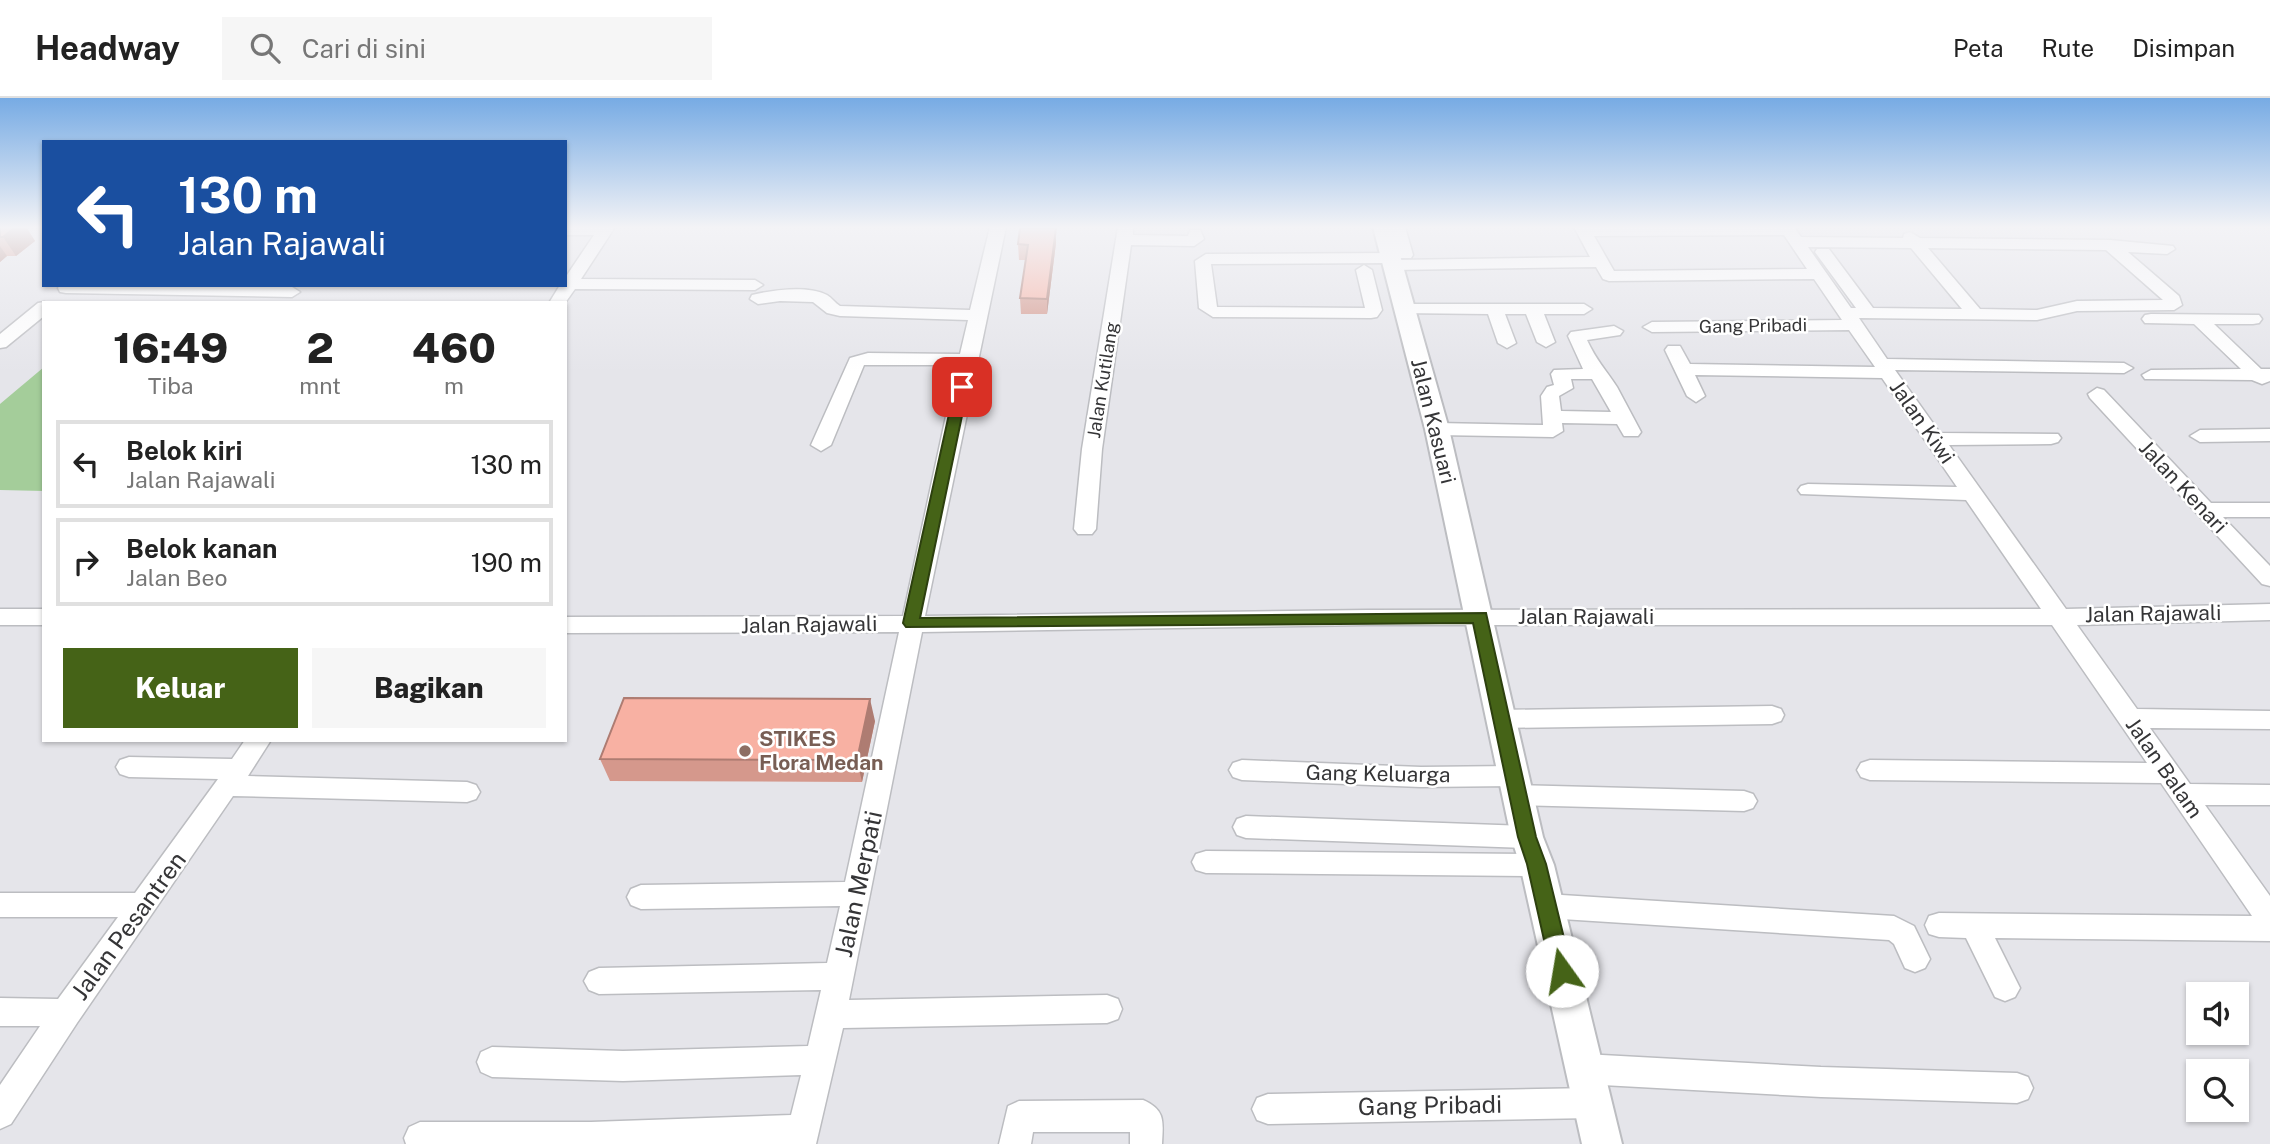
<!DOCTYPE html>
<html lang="id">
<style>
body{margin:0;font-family:"Public Sans",sans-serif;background:#f6f6f6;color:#222;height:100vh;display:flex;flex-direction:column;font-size:26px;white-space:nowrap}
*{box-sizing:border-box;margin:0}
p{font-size:23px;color:#767676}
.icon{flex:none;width:38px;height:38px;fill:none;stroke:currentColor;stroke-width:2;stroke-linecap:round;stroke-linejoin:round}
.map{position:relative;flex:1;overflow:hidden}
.details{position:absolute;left:42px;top:203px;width:525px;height:441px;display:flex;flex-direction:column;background:#fff;border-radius:0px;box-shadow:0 2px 5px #0004}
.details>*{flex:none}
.top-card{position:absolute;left:42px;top:42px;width:525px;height:147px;border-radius:0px;box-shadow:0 2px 5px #0004;background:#1a4fa0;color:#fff;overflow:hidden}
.buttons{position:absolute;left:2186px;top:884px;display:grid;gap:14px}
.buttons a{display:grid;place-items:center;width:63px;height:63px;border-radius:0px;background:#fff;box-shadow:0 2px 5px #0004;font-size:35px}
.pin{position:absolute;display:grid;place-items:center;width:60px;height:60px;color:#fff;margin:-30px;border-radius:14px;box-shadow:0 4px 10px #0006}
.me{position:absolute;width:77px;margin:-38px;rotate:347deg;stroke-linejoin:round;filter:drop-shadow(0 0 5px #0008)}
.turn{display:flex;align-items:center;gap:24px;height:147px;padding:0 21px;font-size:32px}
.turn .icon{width:91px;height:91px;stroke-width:2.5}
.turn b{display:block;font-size:49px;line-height:60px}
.eta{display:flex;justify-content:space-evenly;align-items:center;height:119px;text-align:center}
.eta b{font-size:42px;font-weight:800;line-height:49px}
.primary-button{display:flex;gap:14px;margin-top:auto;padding:14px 21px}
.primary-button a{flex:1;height:80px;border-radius:0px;background:#456317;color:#fff;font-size:28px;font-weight:800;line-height:80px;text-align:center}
.primary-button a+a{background:#f6f6f6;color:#222}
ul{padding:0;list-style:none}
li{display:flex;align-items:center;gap:21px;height:88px;margin:0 14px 10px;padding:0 7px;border:4px solid #e0e0e0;border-radius:0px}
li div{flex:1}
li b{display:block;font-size:26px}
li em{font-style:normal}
header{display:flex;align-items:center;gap:42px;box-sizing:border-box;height:98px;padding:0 35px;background:#fff;border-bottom:2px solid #e0e0e0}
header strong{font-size:33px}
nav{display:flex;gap:38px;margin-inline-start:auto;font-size:24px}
.search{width:490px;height:63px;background:#f6f6f6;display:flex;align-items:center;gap:18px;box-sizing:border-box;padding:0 24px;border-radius:0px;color:#767676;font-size:26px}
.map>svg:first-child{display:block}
.green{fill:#a4cd9a}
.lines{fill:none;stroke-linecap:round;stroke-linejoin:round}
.minor-casing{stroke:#bcbdc1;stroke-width:3}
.tertiary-casing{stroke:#bcbdc1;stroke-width:4}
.minor{fill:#fff;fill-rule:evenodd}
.tertiary{fill:#fff;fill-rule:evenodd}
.wall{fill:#d5988c}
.shaded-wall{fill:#ae7c72}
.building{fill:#f8b1a3;stroke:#ae7c72;stroke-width:2}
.route{fill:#456317;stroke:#2d400f;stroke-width:2}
.education-dot{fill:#8d6e63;stroke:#fff;stroke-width:2.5}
.labels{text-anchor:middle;stroke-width:5;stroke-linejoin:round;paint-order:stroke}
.far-street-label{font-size:18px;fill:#353537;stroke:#fff}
.street-label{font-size:21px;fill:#353537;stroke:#fff}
.education-label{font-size:21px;font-weight:bold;fill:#785e54;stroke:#fff;text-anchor:start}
.near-street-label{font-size:24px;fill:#353537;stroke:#fff}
</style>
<header>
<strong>Headway</strong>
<div class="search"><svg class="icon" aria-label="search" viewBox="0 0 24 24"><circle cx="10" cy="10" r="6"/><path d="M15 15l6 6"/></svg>Cari di sini</div>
<nav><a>Peta</a><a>Rute</a><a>Disimpan</a></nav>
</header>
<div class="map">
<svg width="2270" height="1046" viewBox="0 0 2270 1046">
<rect width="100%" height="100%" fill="#e5e5ea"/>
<path class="green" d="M44 269V393L0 392V306Z"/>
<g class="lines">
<g class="minor-casing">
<path id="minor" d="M565 129H615L581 181 755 182 763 187 755 192 575 191 565 205H549L560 187H565V180L594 137H565Z
M990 129H1006L925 518 1367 512 2041 511 1966 402 1801 396 1798 392 1801 388 1808 386 1957 389 1882 280 1695 277 1705 298 1696 304 1687 298 1665 252 1668 248H1680L1690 266 1875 269 1849 232 1652 234 1643 229 1652 224 1842 222 1814 181 1609 183 1603 181 1596 169 1392 172 1386 170 1385 165 1211 166 1217 209 1365 210 1356 172 1364 167 1372 172 1382 212 1377 219 1371 220 1213 219 1199 210 1195 163 1206 156 1389 155 1395 157 1396 162 1590 159 1574 129H1794L1801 139 1903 140 1904 136 1910 134 1920 140 2110 142 2173 148 2175 151 2167 156 2128 154 2179 198 2182 207 2174 212 2077 213 2037 222 1859 220 1887 261 2124 265 2133 270 2124 275 1895 272 1940 335 2058 336 2061 340 2058 344 2051 346 1949 347 2066 511 2270 506V522L2077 527 2137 611 2270 613V631L2150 630 2190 686 2270 687V707H2205L2270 798V843L1995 840 2020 890 2015 899 2005 903 1995 899 1966 840 1939 839 1929 836 1925 827 1929 818 1939 815 2252 818 2161 685 1870 682 1861 679 1857 672 1861 665 1870 662 2147 665 2052 527H1367L922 534 849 902 1107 897 1118 901 1122 911 1118 921 1107 925 843 930 816 1046H406L404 1040 409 1029 420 1024H591L791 1017 801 977 623 983 492 979 481 974 477 964 481 954 492 949 623 953 808 948 821 892 599 896 589 892 584 883 589 874 599 870 827 865 840 808 641 811 631 807 627 799 631 791 641 787 845 784 899 534 565 535V519L903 518 957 267H864L831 347 821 353 811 347 850 260 868 255 960 256 968 222 840 218 827 215 813 204 780 203 758 206 750 201 752 197C772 192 807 187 827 197 832 200 835 205 840 208L970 212ZM1784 137 1807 171 1614 173 1594 138ZM1808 149 1911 150 1962 211 1873 210 1829 151H1817L1815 154 1856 210H1851ZM1928 150 2106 152 2163 202 2077 203 2037 212 1980 211Z
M1118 129H1133V137L1188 138 1190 132H1200L1204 141 1194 148 1131 147 1102 351 1096 431 1092 436H1078L1074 431 1082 351Z
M1390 129H1405L1413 157 1411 160H1399L1397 157Z
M60 187 292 189 300 194 292 199 66 195 60 194 58 190Z
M44 204 47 205H44V218L6 249 0 250V236L38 205Z
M1404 206H1584L1592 211 1584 216H1544L1555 244 1546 249 1537 244 1526 216H1505L1516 245 1507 250 1498 245 1488 216 1398 215 1396 211 1398 207Z
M2151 216 2259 217 2262 221 2259 225 2253 226H2214L2261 271H2270V283L2262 286 2252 282 2145 281 2142 277 2151 272 2241 271 2194 226 2145 225 2142 221 2145 217Z
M1614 228 1623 233 1620 237 1587 242C1596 262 1606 272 1617 289 1625 304 1633 319 1641 334L1638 338H1624L1617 326 1562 325 1563 333 1553 339 1437 337 1427 331 1437 325 1543 327 1541 298 1547 289 1554 287 1551 276 1554 272 1583 271 1568 238 1571 234ZM1571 281H1592L1611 314 1561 313 1559 298 1573 290Z
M2097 290 2104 292 2211 405H2270V419H2223L2270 468V488L2262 486 2090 300 2088 296Z
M2270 331V343L2200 344 2190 338 2200 332Z
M0 511H44V527H0Z
M1772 608 1781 611 1784 617 1781 623 1772 626 1500 630 1491 628 1488 621 1491 614 1500 612Z
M245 642H271L248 678 467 684 476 687 480 694 476 701 467 704 233 698 77 925 11 1026 0 1031V987L40 928H0V900L58 901 118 819H0V795H135L218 681 129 679 120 676 116 669 120 662 129 659 232 661Z
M1242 662 1421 669 1513 668 1522 671 1526 678 1522 685 1513 688 1421 689 1242 682 1233 679 1229 672 1233 665Z
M1518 687 1744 693 1753 696 1757 703 1753 710 1744 713 1518 707 1509 704 1505 697 1509 690Z
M1246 718 1527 728 1536 731 1540 739 1536 747 1527 750 1246 740 1237 737 1233 729 1237 721Z
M1206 753 1537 756 1547 759 1551 767 1547 775 1537 778 1206 775 1196 772 1192 764 1196 756Z
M1546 796 1894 818 1914 828 1930 861 1925 870 1915 874 1905 870 1894 846 1889 842 1546 820 1536 816 1532 808 1536 800Z
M1584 956 1821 969 2017 975 2028 979 2033 990 2028 1001 2017 1005 1821 999 1584 986 1573 981 1568 971 1573 961Z
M1592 990 1603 994 1608 1005 1603 1016 1592 1020 1268 1026 1257 1022 1252 1011 1257 1000 1268 996Z
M1143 1002C1166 1012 1163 1024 1162 1046H1130V1034H1033L1031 1046H999L1008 1008 1019 1003Z"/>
</g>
<g class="tertiary-casing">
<path id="tertiary" d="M1373 129H1392L1449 331 1543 739 1554 767 1622 1046H1582L1520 767 1511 739 1425 331Z"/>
</g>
<use href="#minor" class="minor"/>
<use href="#tertiary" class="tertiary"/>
</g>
<path class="wall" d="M0 129H26L35 143 16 158H7L0 164Z
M1056 145 1047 216H1021L1020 200 1026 162H1019L1018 146Z
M875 623 862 684 610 683 600 661Z"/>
<path class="shaded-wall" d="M15 129H26L35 143 16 158 3 139Z
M1056 130V145L1047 216V201Z
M0 148 7 158 0 164Z
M870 601 875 623 862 684 857 662Z"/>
<path class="building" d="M0 129H15L3 139H0Z
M1020 130H1056L1047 201 1020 200 1028 147 1018 146Z
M624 600 870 601 857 662 600 661Z"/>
<linearGradient id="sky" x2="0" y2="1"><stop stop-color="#77abe4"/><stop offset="0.47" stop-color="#f3f3f6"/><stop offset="1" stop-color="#f3f3f6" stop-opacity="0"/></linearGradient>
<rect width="2270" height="275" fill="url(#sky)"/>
<path class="route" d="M962 285 968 289 920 520 1486 515 1536 739 1546 766 1572 873 1569 879 1562 882 1554 879 1551 873 1527 766 1518 739 1473 525 906 529 903 525 955 289Z"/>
<circle class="education-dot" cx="745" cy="653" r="7"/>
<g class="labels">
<g class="far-street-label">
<text transform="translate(1753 228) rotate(-1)" y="6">Gang Pribadi</text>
<text transform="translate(1103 282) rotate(-81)" y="6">Jalan Kutilang</text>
</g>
<g class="street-label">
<text transform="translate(1433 323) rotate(76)" y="7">Jalan Kasuari</text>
<text transform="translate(1922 324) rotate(55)" y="7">Jalan Kiwi</text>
<text transform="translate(2183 389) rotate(47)" y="7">Jalan Kenari</text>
<text transform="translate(2153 516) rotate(-1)" y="7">Jalan Rajawali</text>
<text x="1586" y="526">Jalan Rajawali</text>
<text transform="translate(809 527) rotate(-1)" y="7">Jalan Rajawali</text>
<text transform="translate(2164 670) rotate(55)" y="7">Jalan Balam</text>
<text transform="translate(1378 676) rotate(1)" y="7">Gang Keluarga</text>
</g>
<g class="education-label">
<text x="759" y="648">STIKES<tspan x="759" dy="24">Flora Medan</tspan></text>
</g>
<g class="near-street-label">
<text transform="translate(859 786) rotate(-78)" y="8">Jalan Merpati</text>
<text transform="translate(129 828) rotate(-54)" y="8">Jalan Pesantren</text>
<text transform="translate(1430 1008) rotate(-1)" y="8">Gang Pribadi</text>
</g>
</g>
</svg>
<div class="buttons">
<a><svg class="icon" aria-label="sound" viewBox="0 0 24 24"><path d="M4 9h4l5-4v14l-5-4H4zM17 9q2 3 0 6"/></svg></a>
<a><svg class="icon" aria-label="search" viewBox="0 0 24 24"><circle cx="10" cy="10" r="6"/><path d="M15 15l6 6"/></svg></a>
</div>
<div class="pin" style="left:962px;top:289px;background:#d93025"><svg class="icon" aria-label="arrive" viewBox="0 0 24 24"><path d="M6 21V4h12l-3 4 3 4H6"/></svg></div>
<svg class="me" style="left:1562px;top:873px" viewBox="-20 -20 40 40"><circle r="19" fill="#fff"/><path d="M0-13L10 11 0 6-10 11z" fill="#456317"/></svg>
<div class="top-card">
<div class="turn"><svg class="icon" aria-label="left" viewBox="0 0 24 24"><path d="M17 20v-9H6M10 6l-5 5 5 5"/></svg><div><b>130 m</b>Jalan Rajawali</div></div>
</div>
<section class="details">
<div class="eta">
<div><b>16:49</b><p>Tiba</p></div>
<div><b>2</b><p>mnt</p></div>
<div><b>460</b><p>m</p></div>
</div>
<ul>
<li><svg class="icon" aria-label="left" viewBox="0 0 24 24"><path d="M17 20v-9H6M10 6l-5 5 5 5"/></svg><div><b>Belok kiri</b><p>Jalan Rajawali</p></div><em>130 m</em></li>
<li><svg class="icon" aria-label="right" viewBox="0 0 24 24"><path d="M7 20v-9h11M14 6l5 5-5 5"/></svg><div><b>Belok kanan</b><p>Jalan Beo</p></div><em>190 m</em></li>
</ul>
<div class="primary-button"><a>Keluar</a><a>Bagikan</a></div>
</section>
</div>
